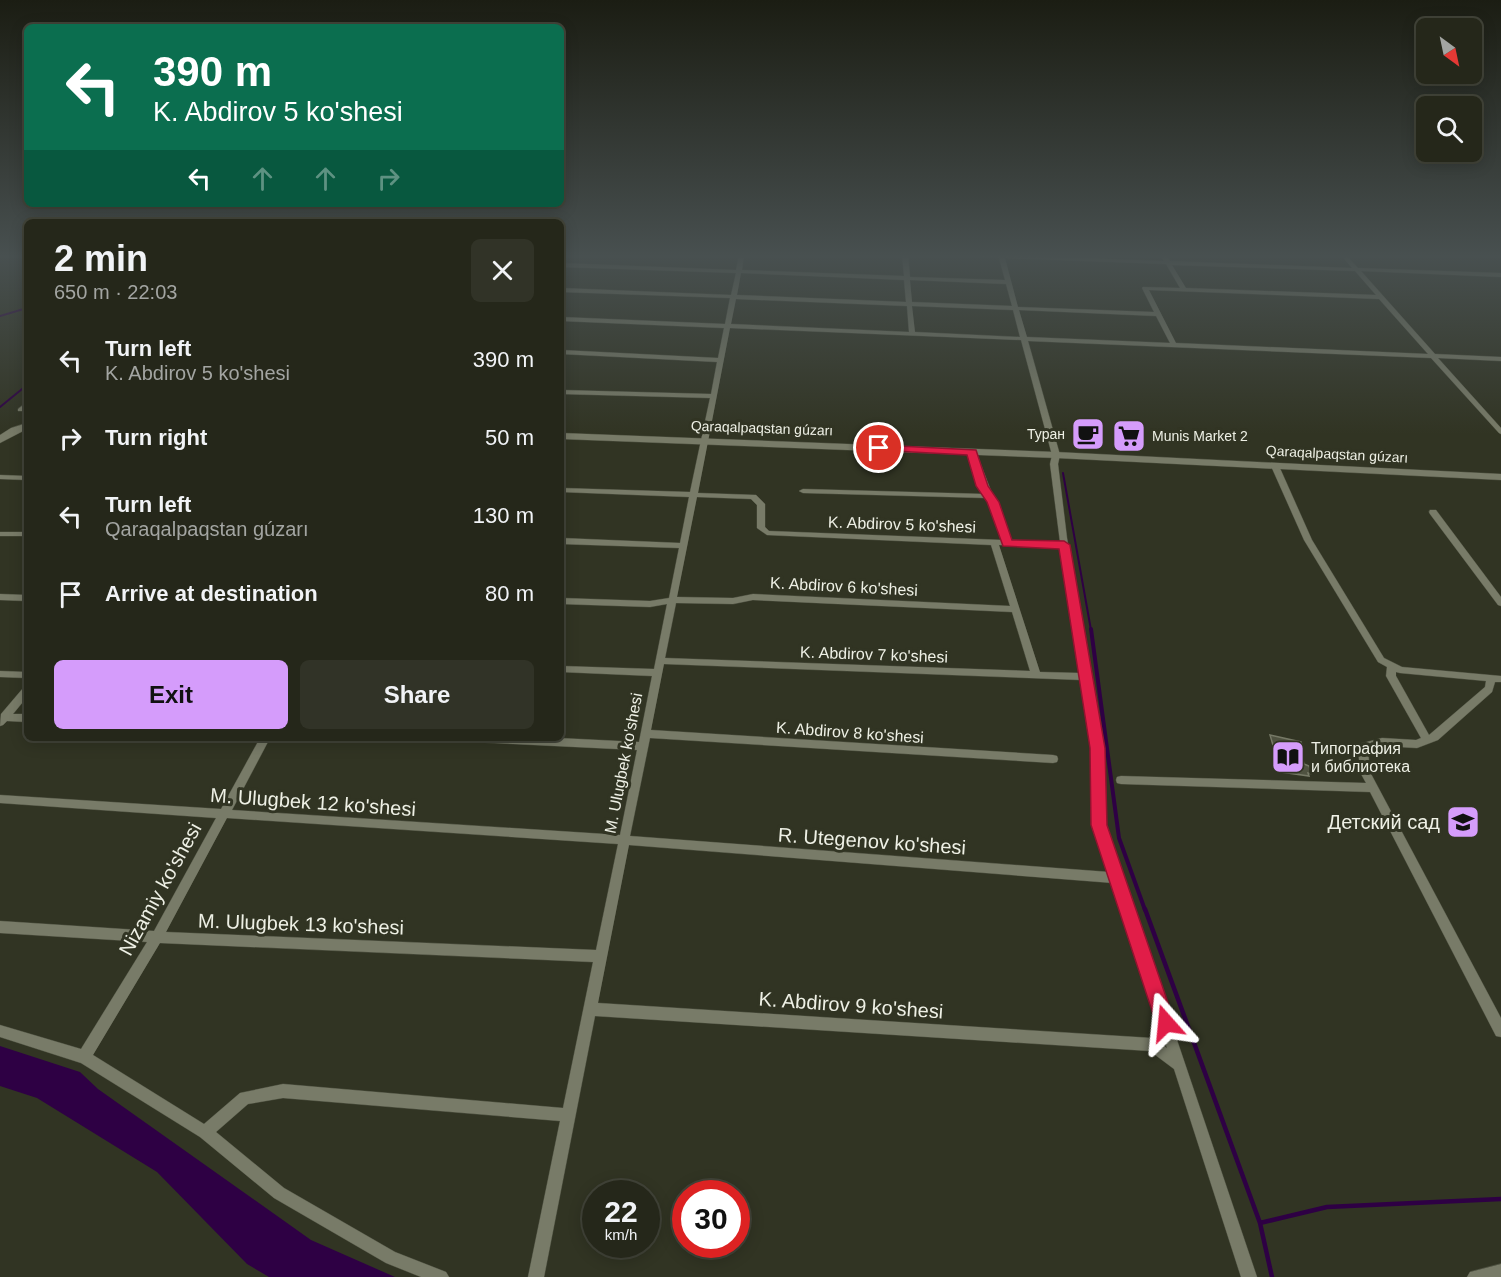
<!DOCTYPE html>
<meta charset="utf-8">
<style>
body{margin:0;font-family:Helvetica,sans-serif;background:#313327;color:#f1f3f6;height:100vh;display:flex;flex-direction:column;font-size:22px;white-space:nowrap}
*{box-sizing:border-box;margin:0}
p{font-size:20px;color:#a3a5a2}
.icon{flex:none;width:33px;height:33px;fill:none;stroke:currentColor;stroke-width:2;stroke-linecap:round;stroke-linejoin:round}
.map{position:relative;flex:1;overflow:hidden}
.side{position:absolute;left:24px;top:219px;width:540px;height:522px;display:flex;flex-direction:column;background:#25271a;border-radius:9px;box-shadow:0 3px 15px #0003,0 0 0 2px #424439}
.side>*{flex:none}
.hud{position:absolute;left:24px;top:24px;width:540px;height:183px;border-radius:9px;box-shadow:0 3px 15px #0003,0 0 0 2px #424439;background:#0b6e4f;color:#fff;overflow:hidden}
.needle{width:39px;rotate:147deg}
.tools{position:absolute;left:1416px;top:18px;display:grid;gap:12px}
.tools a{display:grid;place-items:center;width:66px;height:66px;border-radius:9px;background:#25271a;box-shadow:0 3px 15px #0003,0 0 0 2px #424439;font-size:30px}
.speed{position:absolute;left:582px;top:1180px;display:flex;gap:12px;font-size:30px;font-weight:700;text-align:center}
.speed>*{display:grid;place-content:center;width:78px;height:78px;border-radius:50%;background:#25271a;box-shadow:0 3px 15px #0003,0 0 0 2px #424439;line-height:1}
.speed small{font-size:15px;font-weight:400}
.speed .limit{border:9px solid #d22;background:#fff;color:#111}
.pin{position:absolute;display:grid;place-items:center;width:51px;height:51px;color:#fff;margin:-26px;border:3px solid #fff;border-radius:50%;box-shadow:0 2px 6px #0007}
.me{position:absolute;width:66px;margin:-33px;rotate:342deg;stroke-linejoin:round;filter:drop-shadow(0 0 4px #0008)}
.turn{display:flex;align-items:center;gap:21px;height:126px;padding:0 30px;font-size:27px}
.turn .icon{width:78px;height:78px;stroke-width:2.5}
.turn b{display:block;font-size:42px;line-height:51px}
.lanes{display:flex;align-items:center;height:57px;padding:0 30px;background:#0003;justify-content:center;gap:30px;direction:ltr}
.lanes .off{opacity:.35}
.round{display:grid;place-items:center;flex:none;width:63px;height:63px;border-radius:9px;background:#313327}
.head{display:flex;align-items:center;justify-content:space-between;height:102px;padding:0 30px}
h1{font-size:36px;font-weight:800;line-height:45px}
.button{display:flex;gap:12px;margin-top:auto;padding:12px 30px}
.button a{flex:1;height:69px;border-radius:9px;background:#d59cfb;color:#111;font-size:24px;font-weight:800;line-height:69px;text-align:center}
.button a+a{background:#313327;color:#f1f3f6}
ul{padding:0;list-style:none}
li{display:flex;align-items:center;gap:18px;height:78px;padding:0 30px}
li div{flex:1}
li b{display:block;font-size:22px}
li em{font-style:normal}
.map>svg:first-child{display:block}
.water{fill:#2e0044}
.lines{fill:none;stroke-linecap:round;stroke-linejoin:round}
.stream-far2{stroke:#2e0044;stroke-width:2}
.stream-far1{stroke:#2e0044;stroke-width:4}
.stream{stroke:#2e0044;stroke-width:4.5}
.building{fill:#4f5240;stroke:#767966;stroke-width:1.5}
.street-casing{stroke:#4c4f3f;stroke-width:1}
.secondary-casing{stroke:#4c4f3f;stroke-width:1}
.street{fill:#787b68;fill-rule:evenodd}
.secondary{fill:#787b68;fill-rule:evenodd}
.route{fill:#e11d48;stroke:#92132f;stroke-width:1.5}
.labels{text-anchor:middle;stroke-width:6;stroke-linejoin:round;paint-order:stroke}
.far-street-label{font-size:14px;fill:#eef0e5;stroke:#313423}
.far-poi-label{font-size:14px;fill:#eef0e5;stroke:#313423;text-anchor:end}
.street-label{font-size:16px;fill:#eef0e5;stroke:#313423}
.poi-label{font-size:16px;fill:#eef0e5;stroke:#313423;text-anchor:start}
.near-street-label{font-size:20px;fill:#eef0e5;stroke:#313423}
.near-poi-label{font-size:20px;fill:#eef0e5;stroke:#313423;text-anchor:end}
</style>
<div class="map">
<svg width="1501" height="1277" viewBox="0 0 1501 1277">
<rect width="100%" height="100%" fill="#313423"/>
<path class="water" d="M0 1046 80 1072 98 1089 311 1240 395 1277H269L247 1264 157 1172 37 1098 0 1086Z"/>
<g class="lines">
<path class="stream-far2" d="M0 316 27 308
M0 407 27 385
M1063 473 1091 630"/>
<path class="stream-far1" d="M1091 629 1119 838 1145 910"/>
<path class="stream" d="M1145 909 1260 1223 1272 1277
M1260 1223 1327 1207 1501 1199"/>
</g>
<path class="building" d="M1270 735 1301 742 1303 749H1300L1304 764 1309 766 1312 774 1308 773 1309 776 1281 772Z"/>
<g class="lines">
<g class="street-casing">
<path id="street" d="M739 255H744L742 270 904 276 902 255H908L910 277 1005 280 999 258 950 255H1006L1164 261 1161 255H1166L1170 261 1352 268 1341 255H1346L1358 268 1501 273V277L1361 271 1435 354 1501 357V361L1438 358 1501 428V434L1499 433 1431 358 1028 341 1060 455 1058 464 1067 538 1102 748 1104 825 1121 874 1124 878 1123 880 1257 1277H1241L1174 1069 1150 1051 595 1016 544 1277H528L560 1121 283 1098 248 1104 216 1132 284 1188 395 1252 446 1272 449 1277H421L386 1263 274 1198 200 1137 81 1063 0 1037V1025L81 1049 147 942 0 933V921L154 931 216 818 0 803V795L221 809 260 738H270L232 810 620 835 637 750 474 742 470 741 469 738H558L639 742 652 676 561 672V666L654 669 667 604 650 607 561 604V598L650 601 669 598 679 548 561 544V538L680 543 689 497 561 492V488L690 492 710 398 561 394V390L711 394 717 362 561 354V350L718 358 724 328 561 321V317L725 324 730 298 561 292V288L731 295 736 273 561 267V263L736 270ZM1005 258 1166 264 1180 288 1143 287 1142 288 1154 312 1018 307ZM1172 265 1355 271 1376 295 1186 288ZM741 273 904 280 906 302 737 295ZM910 280 1006 284 1012 306 912 302ZM1149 290 1379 299 1428 354 1176 343ZM736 299 907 306 909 332 731 324ZM912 306 1013 310 1020 337 915 332ZM1019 310 1156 316 1170 343 1027 337ZM730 328 1021 340 1052 455 1050 464 1060 542 1010 540 976 452 972 450 968 452 984 494 803 489 799 491 803 493 986 498 1002 540 769 531 765 527V504L756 495 698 493ZM697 497 751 499 757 505V528L767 535 991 545 1010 606 753 594 733 598 677 597ZM999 545 1060 547 1080 673 1040 672ZM753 600 1012 612 1030 671 665 658 676 603 733 604ZM664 664 1081 680 1092 748 1094 825 1109 872 630 836 650 738 1053 763 1057 762 1058 759 1057 756 1053 755 651 730ZM227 818 618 844 596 950 166 932ZM629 845 1113 883 1167 1048 1152 1038 598 1003ZM160 943 593 962 563 1108 283 1084 240 1093 204 1124 93 1055Z
M27 402V407L22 411H18V409Z
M1272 464H1275L1279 466 1312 540 1384 658 1402 667 1501 676V682H1495L1492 692 1438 740 1417 748 1382 746 1368 750 1370 772 1501 1018V1037L1496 1036 1370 792 1121 784 1117 783 1116 780 1117 777 1121 776 1366 783 1360 772 1358 747 1359 744 1382 738 1416 740 1421 738 1386 676 1387 667 1378 662 1304 540 1271 466ZM1396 672 1400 673 1486 681 1485 687 1429 735 1396 676Z
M0 475 27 476V480L0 479Z
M1430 510H1436L1501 597V606L1498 605 1430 514 1429 512Z
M0 532H27V536H0Z
M0 594 27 595V601L0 600Z
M0 671 27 672V678L0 677Z
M27 686V697L13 714H27V722L7 721 3 725 0 726 1 714 24 687Z
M1501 1264V1277H1467L1470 1272Z"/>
</g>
<g class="secondary-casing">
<path id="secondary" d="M27 423V429L0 443V435L11 428Z
M561 433 1056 452 1501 474V480L1056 458 561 439Z"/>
</g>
<use href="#street" class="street"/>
<use href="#secondary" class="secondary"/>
</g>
<linearGradient id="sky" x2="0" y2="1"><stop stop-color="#1b1d13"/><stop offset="0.59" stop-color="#485050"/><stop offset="1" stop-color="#485050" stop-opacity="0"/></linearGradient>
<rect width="1501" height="434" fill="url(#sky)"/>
<path class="route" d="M879 445 976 450 988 486 999 502 1012 540 1064 541 1070 545 1105 748 1107 825 1175 1023 1173 1030 1166 1033 1159 1030 1156 1023 1091 825 1090 748 1059 549 1003 546 987 502 976 486 967 455 875 450 874 448Z"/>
<defs>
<g id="cafe-square" transform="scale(1.725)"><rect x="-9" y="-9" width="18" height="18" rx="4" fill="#d59cfb" stroke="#313423"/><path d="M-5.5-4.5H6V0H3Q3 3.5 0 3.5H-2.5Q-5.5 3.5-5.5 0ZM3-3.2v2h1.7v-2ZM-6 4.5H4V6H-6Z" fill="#111"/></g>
<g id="supermarket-square" transform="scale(1.725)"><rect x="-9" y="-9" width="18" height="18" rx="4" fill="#d59cfb" stroke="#313423"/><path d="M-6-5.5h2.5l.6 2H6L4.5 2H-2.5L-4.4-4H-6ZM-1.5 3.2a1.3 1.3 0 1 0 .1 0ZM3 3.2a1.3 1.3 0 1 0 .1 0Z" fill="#111"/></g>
<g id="library-square" transform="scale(1.725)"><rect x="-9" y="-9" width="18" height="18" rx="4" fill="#d59cfb" stroke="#313423"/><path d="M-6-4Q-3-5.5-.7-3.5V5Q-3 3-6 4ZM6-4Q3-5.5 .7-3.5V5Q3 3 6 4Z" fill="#111"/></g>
<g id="school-square" transform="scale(1.725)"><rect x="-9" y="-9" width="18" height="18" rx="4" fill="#d59cfb" stroke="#313423"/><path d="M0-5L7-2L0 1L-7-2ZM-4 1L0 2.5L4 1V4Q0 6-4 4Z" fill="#111"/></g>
</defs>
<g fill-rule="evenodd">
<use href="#cafe-square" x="1088" y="434"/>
<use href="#supermarket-square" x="1129" y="436"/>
<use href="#library-square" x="1288" y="757"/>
<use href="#school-square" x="1463" y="822"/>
</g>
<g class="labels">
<g class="far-street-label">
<text transform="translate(762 428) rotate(2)" y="5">Qaraqalpaqstan gúzarı</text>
<text transform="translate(1337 454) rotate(3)" y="5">Qaraqalpaqstan gúzarı</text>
</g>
<g class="far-poi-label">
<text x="1065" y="439">Туран</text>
<text x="1152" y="441" text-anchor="start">Munis Market 2</text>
</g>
<g class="street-label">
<text transform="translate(902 524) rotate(2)" y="6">K. Abdirov 5 ko'shesi</text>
<text transform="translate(844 586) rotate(3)" y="6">K. Abdirov 6 ko'shesi</text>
<text transform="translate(874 654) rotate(2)" y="6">K. Abdirov 7 ko'shesi</text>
<text transform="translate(850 732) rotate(4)" y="6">K. Abdirov 8 ko'shesi</text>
<text transform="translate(623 763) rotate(-79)" y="6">M. Ulugbek ko'shesi</text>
</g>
<g class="poi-label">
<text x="1311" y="754">Типография<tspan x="1311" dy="18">и библиотека</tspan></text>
</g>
<g class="near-street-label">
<text transform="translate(313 802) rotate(4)" y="7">M. Ulugbek 12 ko'shesi</text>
<text transform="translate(872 841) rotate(4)" y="7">R. Utegenov ko'shesi</text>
<text transform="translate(160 889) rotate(-61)" y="7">Nizamiy ko'shesi</text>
<text transform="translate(301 924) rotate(2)" y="7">M. Ulugbek 13 ko'shesi</text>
<text transform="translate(851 1005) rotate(4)" y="7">K. Abdirov 9 ko'shesi</text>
</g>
<g class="near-poi-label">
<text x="1440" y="829">Детский сад</text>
</g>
</g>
</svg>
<div class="tools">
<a><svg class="needle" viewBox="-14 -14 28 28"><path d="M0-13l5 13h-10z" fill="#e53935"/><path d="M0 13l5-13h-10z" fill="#a3a5a2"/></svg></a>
<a><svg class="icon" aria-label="search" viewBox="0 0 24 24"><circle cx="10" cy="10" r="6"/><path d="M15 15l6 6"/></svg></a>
</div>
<div class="speed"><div>22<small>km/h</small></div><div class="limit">30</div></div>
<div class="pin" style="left:879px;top:448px;background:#d93025"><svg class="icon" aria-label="arrive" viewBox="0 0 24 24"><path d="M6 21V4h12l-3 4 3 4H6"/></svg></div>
<svg class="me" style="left:1166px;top:1023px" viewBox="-20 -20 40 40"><path d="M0-17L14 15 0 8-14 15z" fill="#e11d48" stroke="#fff" stroke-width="4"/></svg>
<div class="hud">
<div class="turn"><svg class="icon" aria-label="left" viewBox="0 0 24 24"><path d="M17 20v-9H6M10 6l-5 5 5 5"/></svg><div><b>390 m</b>K. Abdirov 5 ko'shesi</div></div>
<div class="lanes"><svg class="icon" aria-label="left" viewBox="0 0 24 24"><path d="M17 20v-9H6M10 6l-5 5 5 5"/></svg><svg class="icon off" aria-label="ahead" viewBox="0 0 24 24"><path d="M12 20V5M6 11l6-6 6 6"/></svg><svg class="icon off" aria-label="ahead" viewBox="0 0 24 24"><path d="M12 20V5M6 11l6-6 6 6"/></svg><svg class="icon off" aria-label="right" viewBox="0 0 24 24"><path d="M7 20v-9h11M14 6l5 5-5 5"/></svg></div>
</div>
<section class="side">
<div class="head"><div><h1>2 min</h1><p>650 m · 22:03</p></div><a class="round"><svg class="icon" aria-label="close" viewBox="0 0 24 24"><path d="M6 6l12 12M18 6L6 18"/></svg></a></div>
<ul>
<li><svg class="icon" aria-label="left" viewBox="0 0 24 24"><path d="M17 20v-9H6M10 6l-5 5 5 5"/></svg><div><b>Turn left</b><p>K. Abdirov 5 ko'shesi</p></div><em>390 m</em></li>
<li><svg class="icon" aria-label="right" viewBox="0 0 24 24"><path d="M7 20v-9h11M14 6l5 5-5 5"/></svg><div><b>Turn right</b></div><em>50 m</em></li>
<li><svg class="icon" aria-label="left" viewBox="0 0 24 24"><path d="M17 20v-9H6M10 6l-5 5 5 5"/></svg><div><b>Turn left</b><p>Qaraqalpaqstan gúzarı</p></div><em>130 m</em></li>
<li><svg class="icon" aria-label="arrive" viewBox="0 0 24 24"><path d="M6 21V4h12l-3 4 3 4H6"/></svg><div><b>Arrive at destination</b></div><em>80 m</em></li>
</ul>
<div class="button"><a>Exit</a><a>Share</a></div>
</section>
</div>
